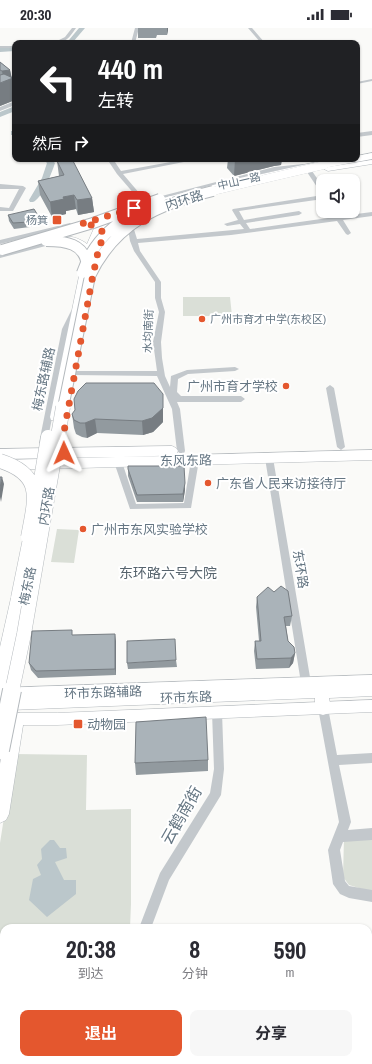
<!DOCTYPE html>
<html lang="zh">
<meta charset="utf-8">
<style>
body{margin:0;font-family:"Archivo Narrow","Noto Sans SC",sans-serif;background:#f7f7f7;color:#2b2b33;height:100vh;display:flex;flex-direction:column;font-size:15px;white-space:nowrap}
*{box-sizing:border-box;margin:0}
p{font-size:13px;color:#7c7c81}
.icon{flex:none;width:22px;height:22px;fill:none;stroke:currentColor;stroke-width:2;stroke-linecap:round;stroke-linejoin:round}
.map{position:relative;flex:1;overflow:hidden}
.sheet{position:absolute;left:0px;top:896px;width:372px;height:140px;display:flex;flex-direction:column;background:#fff;border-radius:12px 12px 0 0;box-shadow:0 1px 3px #0004}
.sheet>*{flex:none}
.top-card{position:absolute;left:12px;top:12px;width:348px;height:122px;border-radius:8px;box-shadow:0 1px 3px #0004;background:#202124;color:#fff;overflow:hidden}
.buttons{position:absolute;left:316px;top:146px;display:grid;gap:8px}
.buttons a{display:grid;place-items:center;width:44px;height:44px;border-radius:8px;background:#fff;box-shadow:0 1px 3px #0004;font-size:20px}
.pin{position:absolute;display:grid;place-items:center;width:34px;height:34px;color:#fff;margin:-17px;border-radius:8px;box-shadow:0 2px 6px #0006}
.me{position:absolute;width:44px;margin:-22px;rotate:359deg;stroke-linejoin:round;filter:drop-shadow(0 0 3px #0008)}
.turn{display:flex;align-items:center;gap:14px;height:84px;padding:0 20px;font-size:18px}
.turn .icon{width:52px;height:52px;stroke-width:2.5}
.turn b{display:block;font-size:28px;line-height:34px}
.then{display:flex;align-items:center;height:38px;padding:0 20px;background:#0003;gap:8px;font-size:15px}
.eta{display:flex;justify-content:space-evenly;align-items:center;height:68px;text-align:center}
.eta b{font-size:24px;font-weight:700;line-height:28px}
.cta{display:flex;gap:8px;margin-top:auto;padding:8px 20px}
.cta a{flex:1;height:46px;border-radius:8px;background:#e4572e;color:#fff;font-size:16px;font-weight:700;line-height:46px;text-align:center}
.cta a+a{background:#f7f7f7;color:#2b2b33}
.status{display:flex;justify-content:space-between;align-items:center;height:28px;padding:0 20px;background:#fff;direction:ltr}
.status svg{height:11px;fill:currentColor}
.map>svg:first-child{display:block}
.green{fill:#dadfd7}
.water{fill:#bbc7cb}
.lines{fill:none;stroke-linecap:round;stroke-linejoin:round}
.river{fill:#bbc7cb;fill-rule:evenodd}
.major-casing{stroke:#b5babe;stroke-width:1}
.highway-casing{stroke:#b4b9bd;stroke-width:1}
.minor{fill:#c3c8cc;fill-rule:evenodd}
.major{fill:#fff;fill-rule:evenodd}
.highway{fill:#fff;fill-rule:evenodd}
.highway-bridge-far3-casing{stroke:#b4b9bd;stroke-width:8;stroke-linecap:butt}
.highway-bridge-far2-casing{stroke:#b4b9bd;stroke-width:12;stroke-linecap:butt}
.highway-bridge-far1-casing{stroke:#b4b9bd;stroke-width:15;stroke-linecap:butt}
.highway-bridge-casing{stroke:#b4b9bd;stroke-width:20;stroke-linecap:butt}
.highway-bridge-far3{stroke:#fff;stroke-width:8}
.highway-bridge-far2{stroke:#fff;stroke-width:10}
.highway-bridge-far1{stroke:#fff;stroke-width:14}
.highway-bridge{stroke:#fff;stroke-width:18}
.wall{fill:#929a9f}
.shaded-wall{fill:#777d82}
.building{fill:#aab3b9;stroke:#777d82}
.route{stroke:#e4572e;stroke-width:7;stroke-dasharray:0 12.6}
.poi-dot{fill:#e4572e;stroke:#fff;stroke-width:1.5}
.labels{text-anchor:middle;stroke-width:4;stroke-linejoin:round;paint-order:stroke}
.far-street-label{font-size:11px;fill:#657683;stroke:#fff}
.far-poi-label{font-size:11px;fill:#657683;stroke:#fff;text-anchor:end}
.street-label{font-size:13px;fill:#657683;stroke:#fff}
.poi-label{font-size:13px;fill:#657683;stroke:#fff;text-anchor:start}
.neighbourhood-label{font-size:14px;fill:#57646e;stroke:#fff}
.near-street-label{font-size:16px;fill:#657683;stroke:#fff}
</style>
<div class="status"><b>20:30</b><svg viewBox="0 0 49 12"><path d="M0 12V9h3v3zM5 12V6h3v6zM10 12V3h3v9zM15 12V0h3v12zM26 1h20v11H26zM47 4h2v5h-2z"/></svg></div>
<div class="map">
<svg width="372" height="1036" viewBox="0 0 372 1036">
<rect width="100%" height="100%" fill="#fafaf8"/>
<path class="green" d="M230 269 232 288H183V269Z
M57 501 79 502 74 535 51 534Z
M14 726 87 727 86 782 131 781V876L130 900H4V1032H156L158 1036H0V815Z
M372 807V864L349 857 343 849 344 810Z"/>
<path class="water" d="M50 812H54L60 820H66L67 830 55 834 64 852H76V866L47 889 29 872 33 851 41 847 37 837 42 831 41 821Z"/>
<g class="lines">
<path class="river" d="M79 0H85L73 14 59 15 69 12Z
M15 19V23L0 24V20Z
M0 41 15 51V56L0 46Z
M15 78V83L0 89V84Z
M11 103H15V107H11Z
M43 131H51L55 135C52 144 42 171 33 174H30L29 172 42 150 47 135Z"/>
<g class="major-casing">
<path id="major" d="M330 131H344L340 133 218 160 160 176 163 178 162 180 133 189H130L126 187 127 185 150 178 147 176 148 174 217 156Z
M372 132V136L328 143 324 141 328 139Z
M116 189H122L123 191 102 202 92 224 60 389 59 392H51L50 389 84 224 78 216 58 213 57 211C64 205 80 210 87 216L95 198Z
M372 647V659L0 672V660Z
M372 672V684L57 697H7L2 696 0 691 2 686 7 685H57Z"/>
</g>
<g class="highway-casing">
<path id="highway" d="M372 125V131L324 140 320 137 321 135 341 131H357V128Z
M172 418 176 420 178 423 176 426 172 428 0 431V421Z
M372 422V432L5 442 0 440V434L5 432Z
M18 564 23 566 25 570 8 655 6 660 0 662V619L11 570 13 566Z
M372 654V668L329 670 331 680 329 685 323 687 317 685 315 680V670L10 682 22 686 24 691 9 786 6 792 0 795V736L7 696 0 694V668Z"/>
</g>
<path class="minor" d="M72 0H76C69 10 66 15 53 15L65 9Z
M135 0H139L135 15H131Z
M248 0H252L265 15H261Z
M0 18H15V20H0Z
M372 51V53L357 56V54Z
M15 73V77L0 83V79Z
M372 103V107L357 109V105Z
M107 131H113L121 143 187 131H199L123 146 146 173V175H142L117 146Z
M303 136 305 137V139L274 143 153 173 150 171 274 139Z
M310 142 312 143 323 159V166L321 165 307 144Z
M0 156 23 158 26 160 13 183H0V179L9 180 19 161H0Z
M323 167V171L239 183 244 192 299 183 302 185 299 187 246 195 250 201 335 189 331 183H337L341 188 372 184V188L343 192 351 205 348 207 346 206 337 193 231 207 138 215 140 223 161 254V270L165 284 161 314 162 330 165 348 170 359 171 348 187 342 235 339 239 341 235 343 188 346 178 351 177 364 181 368H241L245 371 241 374H177L180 381 185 423 184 425 181 426 177 423 172 381 157 348 72 347V343H157L153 314 159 284 155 270V254L134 223 130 213 127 194 132 195 137 211 244 201 240 196 227 198 224 196 238 192 232 182 233 181Z
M70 195 73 197 72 198 0 216V212Z
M55 212 57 213V215L0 230V226Z
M74 281 77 283 70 301 47 415 43 418 39 415 62 301 71 283Z
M330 357 334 360 345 419 341 422 337 419 326 360Z
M269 427 273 430 311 655 310 658 306 660 302 658 301 655 265 430Z
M195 429 199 432 191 480 130 481 114 434 115 432H121L122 434 136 476 184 475 191 432Z
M323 675 327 677 328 680 337 727 372 725V735L339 737 351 794 348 802 372 800V812L343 814 340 822 345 853 349 858 372 862V874L349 870 340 866 333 856 328 822 339 794 318 680 319 677Z
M217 679 221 681 222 684 224 741 221 767 169 852 151 900H139L160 845 210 765 214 741 212 684 213 681Z
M242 1032H257L259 1036H244Z"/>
<use href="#major" class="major"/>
<use href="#highway" class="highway"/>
<g class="highway-bridge-far3-casing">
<path id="highway-bridge-far3" d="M209 164 324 137"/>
</g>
<g class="highway-bridge-far2-casing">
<path id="highway-bridge-far2" d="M46 213C65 213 85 215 87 238
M2 222 93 195 160 171
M82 245C90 222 104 204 125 191
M63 380 90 248C115 195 159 176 213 163"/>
</g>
<g class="highway-bridge-far1-casing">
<path id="highway-bridge-far1" d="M0 433C44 447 35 471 28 509
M36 481 48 409
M18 570 32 501
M12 663 24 606 63 379"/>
</g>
<g class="highway-bridge-casing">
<path id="highway-bridge" d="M0 722 12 662"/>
</g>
<use href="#highway-bridge-far3" class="highway-bridge-far3"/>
<use href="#highway-bridge-far2" class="highway-bridge-far2"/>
<use href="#highway-bridge-far1" class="highway-bridge-far1"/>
<use href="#highway-bridge" class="highway-bridge"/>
</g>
<path class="wall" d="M138 0H168V2L167 7H157L156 10H138Z
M0 34 10 42 15 72 0 78Z
M228 131H282L281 137 274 138 234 148 227 140Z
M57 133 92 170 94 184 78 187 76 181 66 183V186L52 189 40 167 38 153 59 148Z
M8 187 40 194 30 199 14 201 9 193Z
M163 366V394L153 404 143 407 97 405 87 410 82 409 76 406 74 400 72 386Z
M128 441 185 462 183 474H137L128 448Z
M257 569 292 588 290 598H286L288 613 295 625 293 635 289 640 256 641 254 623 255 613H259L256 579Z
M73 607 116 613V647L38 650 31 642 29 635Z
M176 632 177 639 128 641 127 635Z
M208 732V743L136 747 135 735Z"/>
<path class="shaded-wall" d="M167 0H168V2L167 7Z
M10 42 12 51 13 50 15 63V72L0 78V55L4 54 2 43Z
M235 131H282L281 137 274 138 234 148Z
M74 167 76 181 66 183V186L52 189 50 174 63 169Z
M92 170 94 184 78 187 77 172Z
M39 189 40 194 30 199 29 194Z
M163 366V394L153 404 143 407 142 393Z
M95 391 97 405 87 410 85 395Z
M2 449 4 456 1 474 0 469V460Z
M185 455V462L183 474V466Z
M115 606 116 613V647L115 641Z
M295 625 293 635 289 640 291 630Z"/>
<path class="building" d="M0 34 10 42 2 43 0 42Z
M4 46 13 50 0 55V47Z
M69 131H72L92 170 77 172 74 167 63 169 64 171 50 174 38 153 64 147 57 133Z
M34 181 39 189 29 194 13 195 8 187Z
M86 355H154L163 366V380L152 390 142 393 95 391 85 395H80L74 392 72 386 75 382 74 371 78 363Z
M128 438H184L185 455 183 466 137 467 128 441Z
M0 449H2L0 460Z
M281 558 288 563 292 588 284 589 288 613 294 619 295 625 291 630 257 631 255 613H261L257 569 268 559 274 564Z
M72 602V607L115 606V641L36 643 29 635 32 603Z
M175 611 176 632 127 635V613Z
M206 689 208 732 135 735 136 694Z"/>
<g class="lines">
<path class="route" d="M64 425 63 409 92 252 99 219 104 208C102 198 90 196 81 196L134 180"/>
</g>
<g class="poi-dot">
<rect x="52" y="187" width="10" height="10" rx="2"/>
<circle cx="202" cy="291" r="4"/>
<circle cx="286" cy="358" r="4"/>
<circle cx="208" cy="455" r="4"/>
<circle cx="83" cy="501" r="4"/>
<rect x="73" y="691" width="10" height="10" rx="2"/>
</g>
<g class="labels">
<g class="far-street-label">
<text transform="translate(239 153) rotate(-13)" y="4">中山一路</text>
<text transform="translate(148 303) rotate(-88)" y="4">水均南街</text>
</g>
<g class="far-poi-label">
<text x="48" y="196">杨箕</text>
<text x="210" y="295" text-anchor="start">广州市育才中学(东校区)</text>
</g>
<g class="street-label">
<text transform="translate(184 172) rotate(-18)" y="5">内环路</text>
<text transform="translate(43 351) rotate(-78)" y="5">梅东路辅路</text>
<text transform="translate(186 432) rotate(-1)" y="5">东风东路</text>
<text transform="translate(46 478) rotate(-80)" y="5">内环路</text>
<text transform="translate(301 541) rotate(81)" y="5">东环路</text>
<text transform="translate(27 558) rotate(-79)" y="5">梅东路</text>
<text transform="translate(103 664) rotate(-2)" y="5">环市东路辅路</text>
<text transform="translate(186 669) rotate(-2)" y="5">环市东路</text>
</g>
<g class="poi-label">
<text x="278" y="363" text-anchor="end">广州市育才学校</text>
<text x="216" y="460">广东省人民来访接待厅</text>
<text x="91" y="506">广州市东风实验学校</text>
<text x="87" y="701">动物园</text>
</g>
<g class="neighbourhood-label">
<text x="168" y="550">东环路六号大院</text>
</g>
<g class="near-street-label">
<text transform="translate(181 787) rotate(-60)" y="6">云鹤南街</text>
</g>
</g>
</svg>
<div class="buttons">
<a><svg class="icon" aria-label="sound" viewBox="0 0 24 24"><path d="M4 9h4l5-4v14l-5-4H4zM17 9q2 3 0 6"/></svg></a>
</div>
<div class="pin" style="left:134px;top:180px;background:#d93025"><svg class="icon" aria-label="arrive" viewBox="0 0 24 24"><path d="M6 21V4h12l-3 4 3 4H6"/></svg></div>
<svg class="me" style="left:64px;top:425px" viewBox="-20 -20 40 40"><path d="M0-17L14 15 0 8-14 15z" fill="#e4572e" stroke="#fff" stroke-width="4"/></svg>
<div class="top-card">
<div class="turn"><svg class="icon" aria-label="left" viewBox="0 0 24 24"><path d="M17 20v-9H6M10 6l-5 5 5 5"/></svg><div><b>440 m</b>左转</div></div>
<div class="then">然后<svg class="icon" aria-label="right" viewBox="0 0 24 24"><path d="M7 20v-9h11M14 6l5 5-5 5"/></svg></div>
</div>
<section class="sheet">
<div class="eta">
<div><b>20:38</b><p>到达</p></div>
<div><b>8</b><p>分钟</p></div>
<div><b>590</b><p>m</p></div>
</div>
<div class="cta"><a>退出</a><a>分享</a></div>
</section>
</div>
